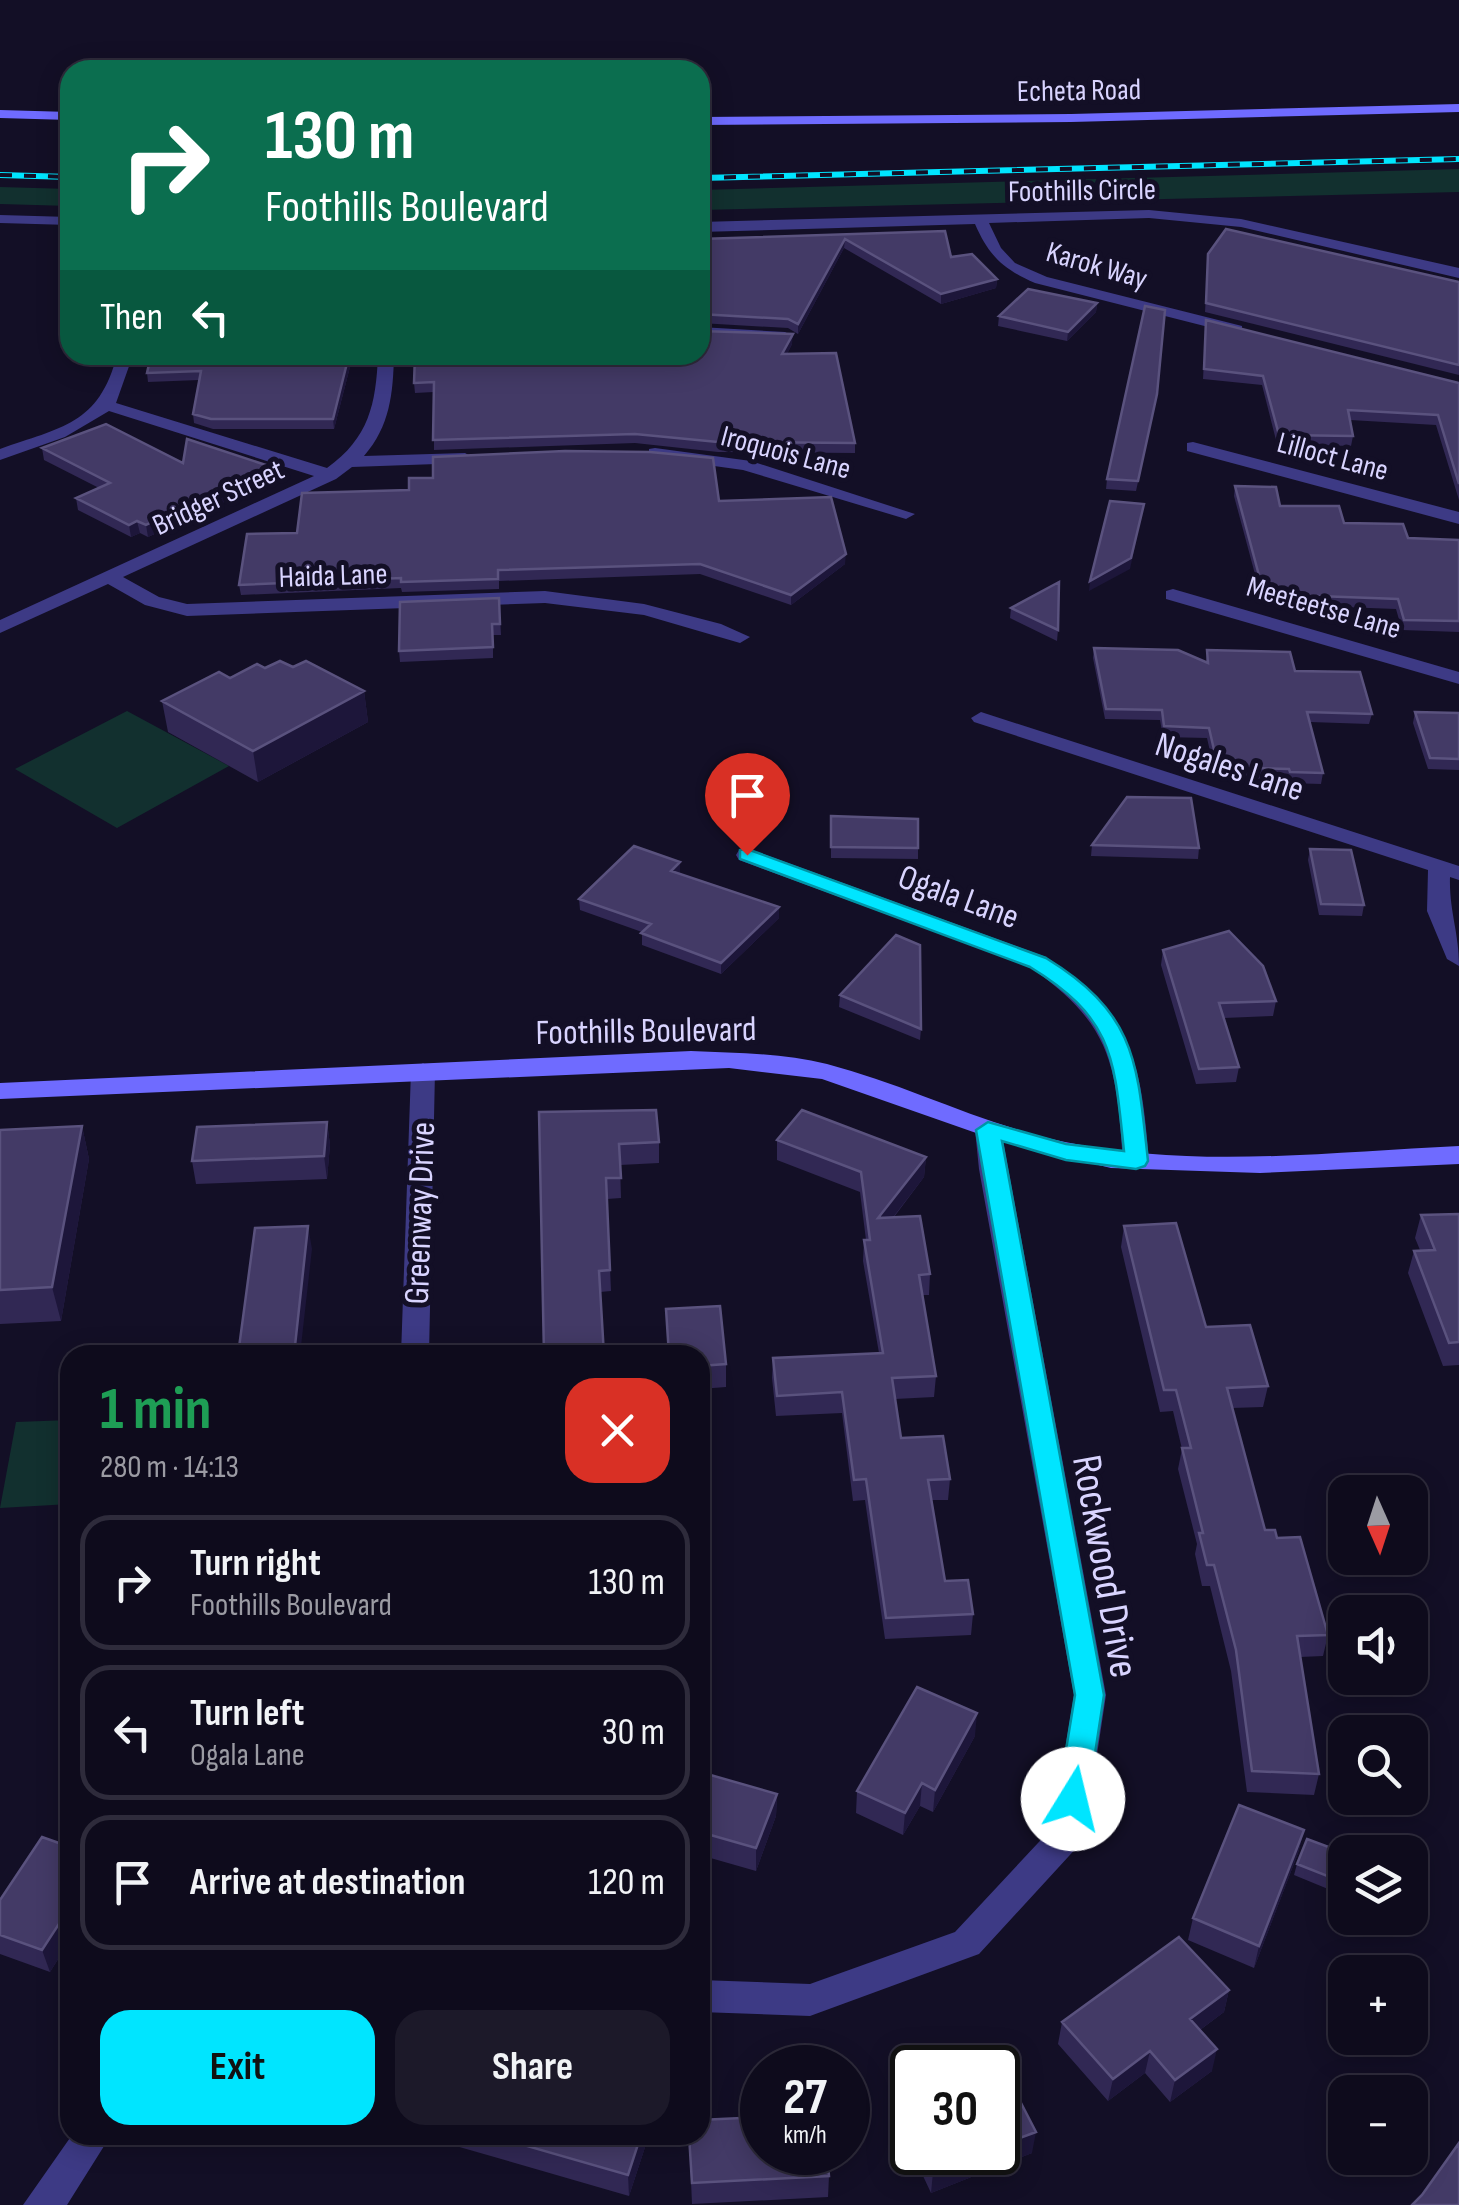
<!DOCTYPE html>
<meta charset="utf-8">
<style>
body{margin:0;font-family:"Sofia Sans Condensed",sans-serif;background:#1c1929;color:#f1f3f6;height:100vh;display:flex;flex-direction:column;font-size:38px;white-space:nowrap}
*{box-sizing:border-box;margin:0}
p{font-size:32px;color:#9b9ba3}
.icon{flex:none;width:55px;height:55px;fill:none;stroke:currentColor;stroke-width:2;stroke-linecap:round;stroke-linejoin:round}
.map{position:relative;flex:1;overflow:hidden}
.drawer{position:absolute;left:60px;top:1345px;width:650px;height:800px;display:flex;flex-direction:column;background:#0e0b1c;border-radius:30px;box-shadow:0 5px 25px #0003,0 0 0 2px #2e2b3b}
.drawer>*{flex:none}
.banner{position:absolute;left:60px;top:60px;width:650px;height:305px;border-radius:30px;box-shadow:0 5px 25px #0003,0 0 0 2px #2e2b3b;background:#0b6e4f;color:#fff;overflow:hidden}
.needle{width:65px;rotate:177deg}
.controls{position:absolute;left:1328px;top:1475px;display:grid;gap:20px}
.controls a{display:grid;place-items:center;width:100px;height:100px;border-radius:20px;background:#0e0b1c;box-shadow:0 5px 25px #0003,0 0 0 2px #2e2b3b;font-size:50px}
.speed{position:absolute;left:740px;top:2045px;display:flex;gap:20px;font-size:50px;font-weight:700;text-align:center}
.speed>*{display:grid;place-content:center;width:130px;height:130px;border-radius:50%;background:#0e0b1c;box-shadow:0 5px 25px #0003,0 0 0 2px #2e2b3b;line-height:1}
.speed small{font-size:25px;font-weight:400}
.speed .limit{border:5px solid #111;border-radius:15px;background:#fff;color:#111}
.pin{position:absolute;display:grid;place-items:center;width:85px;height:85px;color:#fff;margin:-102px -42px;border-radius:50% 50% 50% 0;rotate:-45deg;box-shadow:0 0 10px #0007}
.pin .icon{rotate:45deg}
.me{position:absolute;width:110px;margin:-55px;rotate:9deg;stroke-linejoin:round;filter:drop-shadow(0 0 8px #0008)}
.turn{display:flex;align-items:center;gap:35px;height:210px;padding:0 40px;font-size:45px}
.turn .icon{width:130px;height:130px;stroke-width:2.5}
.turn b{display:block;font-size:70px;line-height:85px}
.then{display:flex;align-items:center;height:95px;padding:0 40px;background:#0003;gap:20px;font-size:38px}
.round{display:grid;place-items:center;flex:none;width:105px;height:105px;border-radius:30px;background:#1c1929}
.head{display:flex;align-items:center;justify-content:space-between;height:170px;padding:0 40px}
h1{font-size:60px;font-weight:700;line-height:75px;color:#1e9e55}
.action{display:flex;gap:20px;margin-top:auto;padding:20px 40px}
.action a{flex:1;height:115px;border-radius:30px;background:#00e5ff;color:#111;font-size:40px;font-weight:700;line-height:115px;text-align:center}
.action a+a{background:#1c1929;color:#f1f3f6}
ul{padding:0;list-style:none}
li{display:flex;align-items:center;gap:30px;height:135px;margin:0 20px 15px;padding:0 20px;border:5px solid #2e2b3b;border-radius:30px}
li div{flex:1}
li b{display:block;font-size:38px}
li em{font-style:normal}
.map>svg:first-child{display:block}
.green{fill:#12302f}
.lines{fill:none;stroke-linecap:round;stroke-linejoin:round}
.street{fill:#3d3a85;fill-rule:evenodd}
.secondary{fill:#6f6bff;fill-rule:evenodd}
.rail-casing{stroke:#00e5ff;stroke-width:6}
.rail{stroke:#130f26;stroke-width:4;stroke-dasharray:12;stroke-linecap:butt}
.wall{fill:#312854}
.shaded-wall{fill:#1d163a}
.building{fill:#433a66;stroke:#5a527e;stroke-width:2.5}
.route{fill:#00e5ff;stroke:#0095a6;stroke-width:2.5}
.labels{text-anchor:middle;stroke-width:10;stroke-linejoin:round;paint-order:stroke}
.far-street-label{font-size:30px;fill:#d9d4ff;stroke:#130f26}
.street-label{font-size:35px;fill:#d9d4ff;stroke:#130f26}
.near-street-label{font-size:42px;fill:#d9d4ff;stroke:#130f26}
</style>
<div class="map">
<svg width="1459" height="2205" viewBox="0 0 1459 2205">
<rect width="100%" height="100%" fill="#130f26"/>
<path class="green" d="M1459 169V192L700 210V190Z
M0 187 70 189V206L0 204Z
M127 711 229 766 117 828 15 769Z
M70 1420V1504L0 1508 16 1422Z"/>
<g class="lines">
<path class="street" d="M1149 210 1241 219 1459 268V278L1241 227 1149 218 989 223 1001 248 1015 263 1047 277 1242 326V332L1236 334 1035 283C1003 269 989 256 975 224L700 232V222Z
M0 215 70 217V225L0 223Z
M700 327 785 332 793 337 785 342 700 337Z
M117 355H133L116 403 327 468C369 438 376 404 378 355H394C393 394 390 426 364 456L465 453 474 458 465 463 352 467 336 479 123 577 159 597 187 604 545 591 644 604 721 624 750 637 740 643 644 615 545 603 187 616 145 605 108 584 0 633V620L314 476 109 411 65 437 0 460V449C61 427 99 425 117 355Z
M1193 442 1459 512V524L1187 451V443Z
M655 448 751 461 915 514 906 519 743 470 649 457V449Z
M1173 589 1459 672V684L1166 599V591Z
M981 712 1459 866V880L1450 877C1449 911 1459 932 1459 966L1447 959 1427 911 1428 870 974 722 971 718Z
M747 848 1046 957C1133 1016 1141 1061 1149 1161L1145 1167H1127L1123 1161C1116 1065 1113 1025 1030 967L739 860 736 855 739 850Z
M423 1063 435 1071 429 1355H401L411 1071Z
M988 1122 1001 1130 1106 1695 1085 1834 1080 1844 979 1954 810 2016 700 2012V1980L810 1984 955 1932 1052 1828 1074 1695 979 1169 975 1130Z
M72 2135H111L67 2205H23Z"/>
<path class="secondary" d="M1459 104V112L1071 122 700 125V117L1071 114Z
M0 110 70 112V120L0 118Z
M691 1051C736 1053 783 1053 827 1064 908 1085 983 1125 1065 1142 1194 1169 1329 1152 1459 1146V1164L1260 1173 1111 1168 999 1141 822 1079 729 1068 0 1099V1083Z"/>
<g class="rail-casing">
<path id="rail" d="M0 175 70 177
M700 178 1459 159"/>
</g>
<use href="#rail" class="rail"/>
</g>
<path class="wall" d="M945 231 951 257 997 279 996 288 941 304 844 248 798 334 788 328 700 323V239Z
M1208 254 1459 282V375L1205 312Z
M1097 303 1096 312 1067 341 998 326 999 316Z
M1206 320 1459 383V500L1436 425 1350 420 1353 436 1351 446 1277 444 1262 385 1203 379Z
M792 344 787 354 855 443V453L718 452 635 443 434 450V392L415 393 414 383Z
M351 363 334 429H213L194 423 193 414 199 380 148 382 147 373Z
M1155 404 1136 491 1106 489 1107 479Z
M42 448 183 463 274 479 148 537 140 533 131 537 78 510 76 498 99 488 44 460Z
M433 478 719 501 845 564 791 605 700 574 499 581V589L402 592 401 588 241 595 239 585 297 533 409 490Z
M1235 486 1280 506 1344 523 1408 538 1459 540V632L1402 630 1396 609 1263 604 1234 496Z
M499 598 501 635H493V658L400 662 399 651Z
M1011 608 1058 630 1057 641 1010 618Z
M1094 648 1206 662 1207 650 1295 671 1372 714 1369 724 1310 722 1323 773 1321 784 1288 783 1287 780 1216 778 1207 738 1163 737 1160 720 1105 719 1093 658Z
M293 667 364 691 368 722 258 782 168 732 162 701 230 678 265 668Z
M1415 712 1459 713V770L1428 769 1413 723Z
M831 816 918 848V859L831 858Z
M1092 845 1199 848 1198 859 1091 856Z
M1310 849 1364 905 1362 916 1319 915 1308 860Z
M680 873 779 918 721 974 642 945V932L580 910 579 899Z
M1163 950 1276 1001 1273 1016 1224 1018 1239 1067 1236 1082 1196 1084 1161 965Z
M840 995 921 1029 920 1040 839 1007Z
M539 1112 659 1142V1163L620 1165 621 1198 607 1199 611 1291 600 1292Z
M327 1122 330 1145 327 1179 196 1184 192 1161Z
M82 1126 89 1159 61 1321 0 1324V1130Z
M777 1140 926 1157 924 1177 894 1217 930 1274 929 1295H922L936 1376 934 1397 895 1399 901 1438 950 1479 948 1500H932L945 1581 973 1614 971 1635 885 1639 865 1500 853 1501 842 1413 776 1416 772 1378 773 1358 879 1353 863 1261 864 1240H866L860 1192 777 1160Z
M1459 1214V1365L1443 1366 1408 1273 1414 1251 1420 1250 1415 1238 1421 1215Z
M1124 1226 1206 1327 1268 1386 1263 1407 1232 1408 1265 1530 1277 1538 1328 1635 1323 1656 1300 1657 1319 1774 1314 1795 1247 1792 1231 1671 1210 1586H1202L1195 1554 1197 1544 1178 1469 1182 1449 1173 1411 1160 1412 1121 1247Z
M666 1309 726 1364V1387L700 1389V1355H668Z
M975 1736 933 1812 920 1806 903 1835 856 1813 857 1791Z
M700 1772 777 1794 776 1816 756 1871 700 1855Z
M1304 1830 1298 1853 1254 1968 1188 1940 1193 1918Z
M70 1847V1940L50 1972 0 1954V1900Z
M1345 1853V1896L1294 1875 1297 1864Z
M1229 1990 1224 2012 1200 2030 1212 2071 1170 2102 1145 2073 1108 2101 1058 2044 1062 2022Z
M912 2108V2152L1032 2153 931 2193 903 2133 905 2111Z
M424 2135H649L629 2196 449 2144Z
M689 2135 829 2176 828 2197 692 2204Z"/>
<path class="shaded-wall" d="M845 239 844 248 798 334V324Z
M997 279 996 288 941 304V294Z
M1097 303 1096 312 1067 341 1068 332Z
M793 334 792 344 782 364V354Z
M349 355H351V363L334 429 333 419Z
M272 467 274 479 148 537 146 525Z
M1144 504 1130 569 1089 591 1090 581Z
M137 521 140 533 131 537 129 525Z
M846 554 845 564 791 605V595Z
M364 691 368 722 258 782 253 751Z
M680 862V873L671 882V871Z
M779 907V918L721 974V963Z
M327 1122 330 1145 327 1179 324 1156Z
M82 1126 89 1159 61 1321 52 1287Z
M926 1157 924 1177 877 1238 878 1218Z
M308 1226 312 1249 300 1355H294Z
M977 1713 975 1736 933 1812 935 1790Z
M922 1783 920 1806 903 1835 905 1813Z
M777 1794 776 1816 756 1871V1848Z
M1304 1830 1298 1853 1254 1968 1259 1946Z
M70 1907V1940L50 1972 42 1950Z
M1229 1990 1224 2012 1185 2041 1190 2019Z
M1217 2049 1212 2071 1170 2102 1175 2080Z
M1150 2051 1145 2073 1108 2101 1113 2079Z
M1036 2132 1032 2153 931 2193 933 2172 982 2152H998V2146Z
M641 2135H649L629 2196 628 2175Z"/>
<path class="building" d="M1226 229 1459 282V365L1206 303 1208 254Z
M945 231 951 257 972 254 997 279 941 294 845 239 798 324 788 319 700 314V239Z
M1028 289 1097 303 1068 332 999 316Z
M1145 306 1165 310 1157 394 1138 481 1107 479Z
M1206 320 1459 383V484L1438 415 1348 410 1353 436 1279 435 1263 376 1204 369Z
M700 331 793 334 782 354 836 353 855 443 718 442 635 434 433 440 434 382 414 383 415 355H700Z
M151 355H349L333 419H211L193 414 201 371 147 373Z
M106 424 183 463 187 439 272 467 146 525 137 521 129 525 76 498 110 483 42 448Z
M565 451 650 452 713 458 719 501 831 497 846 554 791 595 700 564 498 570V579L401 582V578L239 585 247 534 297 533 302 493 409 490V478H433V457Z
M1235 486 1276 487 1280 506H1339L1344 523 1403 524 1408 538 1459 540V621L1404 620 1398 599 1264 594Z
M1110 501 1144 504 1131 558 1090 581Z
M1059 582 1058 630 1011 608Z
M499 598 500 624H492L493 647 399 651 400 602Z
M1094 648 1178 650 1208 663 1207 650 1290 652 1295 671 1360 672 1372 714 1307 712 1323 773 1290 772 1289 769 1218 767 1209 728 1164 726 1162 710 1106 709Z
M280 661 293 667 306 661 364 691 253 751 162 701 219 672 230 678 257 664 265 668Z
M1415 712 1459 713V759L1430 758Z
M1127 797 1191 798 1199 848 1092 845Z
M831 816 918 819V848L831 847Z
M634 846 680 862 671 871 779 907 721 963 641 933 651 924 579 899Z
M1310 849 1351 850 1364 905 1321 904Z
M1229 931 1263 966 1276 1001 1219 1003 1239 1067 1199 1069 1163 950Z
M896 935 920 945 921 1029 840 995Z
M656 1110 659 1142 619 1144 621 1178H606L610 1270 599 1271 604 1355H544L539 1112Z
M802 1110 926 1157 878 1218 920 1216 930 1274 919 1275 936 1376 892 1378 901 1438 943 1436 950 1479 928 1480 945 1581 968 1580 973 1614 886 1618 866 1479 854 1480 842 1392 777 1396 773 1358 883 1353 864 1240H870L861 1172 777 1140Z
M327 1122 324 1156 192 1161 197 1127Z
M82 1126 52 1287 0 1290V1130Z
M1459 1214V1342L1449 1343 1414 1251 1435 1250 1421 1215Z
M1176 1223 1206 1327 1250 1325 1268 1386 1227 1388 1265 1530H1275L1277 1538 1300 1537 1328 1635 1297 1636 1319 1774 1252 1771 1236 1650 1214 1565H1207L1199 1533H1203L1182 1448H1191L1176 1390H1164L1124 1226Z
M308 1226 294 1355H238L255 1228Z
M720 1306 726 1364 700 1366V1355H669L666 1309Z
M917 1687 977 1713 935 1790 922 1783 905 1813 857 1791Z
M700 1772 777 1794 756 1848 700 1832Z
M1239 1805 1304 1830 1259 1946 1193 1918Z
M42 1837 70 1847V1907L42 1950 0 1935V1900Z
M1307 1839 1345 1853V1883L1297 1864Z
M1179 1937 1229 1990 1190 2019 1217 2049 1175 2080 1150 2051 1113 2079 1062 2022Z
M998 2087 1007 2106 1020 2101 1036 2132 998 2146Z
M912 2108V2128L905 2111Z
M762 2117V2152H827L829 2176 692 2183 689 2135H700V2120Z
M489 2135H641L628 2175Z
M1459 2143V2205H1412L1422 2195Z
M924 2152H982L933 2172Z"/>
<path class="route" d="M747 849 1046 958C1137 1014 1137 1062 1148 1161L1145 1166 1136 1169 1066 1160 1002 1141 1104 1695 1088 1799 1084 1808 1073 1812 1062 1808 1058 1799 1075 1695 976 1130 988 1122 1066 1144 1124 1151C1114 1059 1115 1019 1030 967L740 859V850Z"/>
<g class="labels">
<g class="far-street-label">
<text transform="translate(1079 90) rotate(-1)" y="10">Echeta Road</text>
<text transform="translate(1082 190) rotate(-1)" y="10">Foothills Circle</text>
<text transform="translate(1097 265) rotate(16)" y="10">Karok Way</text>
<text transform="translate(786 452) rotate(15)" y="10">Iroquois Lane</text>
<text transform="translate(1333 456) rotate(15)" y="10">Lilloct Lane</text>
<text transform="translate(218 497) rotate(-25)" y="10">Bridger Street</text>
<text transform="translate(333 575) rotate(-2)" y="10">Haida Lane</text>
<text transform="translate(1324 607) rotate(16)" y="10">Meeteetse Lane</text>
</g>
<g class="street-label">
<text transform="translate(1230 766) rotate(18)" y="12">Nogales Lane</text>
<text transform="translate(959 896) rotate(20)" y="12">Ogala Lane</text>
<text transform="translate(646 1030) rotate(-1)" y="12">Foothills Boulevard</text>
<text transform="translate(419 1213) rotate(-88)" y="12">Greenway Drive</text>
</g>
<g class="near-street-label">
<text transform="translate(1107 1566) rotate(80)" y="15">Rockwood Drive</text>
</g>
</g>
</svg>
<div class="controls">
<a><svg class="needle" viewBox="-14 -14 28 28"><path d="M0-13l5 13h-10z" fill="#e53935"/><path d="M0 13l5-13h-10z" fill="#9b9ba3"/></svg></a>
<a><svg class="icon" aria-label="sound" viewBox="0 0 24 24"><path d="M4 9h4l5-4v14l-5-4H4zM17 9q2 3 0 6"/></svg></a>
<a><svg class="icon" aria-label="search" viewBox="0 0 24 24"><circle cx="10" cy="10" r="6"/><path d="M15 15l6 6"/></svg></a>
<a><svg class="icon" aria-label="layers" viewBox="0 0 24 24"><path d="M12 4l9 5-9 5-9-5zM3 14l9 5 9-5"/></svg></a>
<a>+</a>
<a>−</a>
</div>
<div class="speed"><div>27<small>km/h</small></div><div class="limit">30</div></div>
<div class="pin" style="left:747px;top:855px;background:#d93025"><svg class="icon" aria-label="arrive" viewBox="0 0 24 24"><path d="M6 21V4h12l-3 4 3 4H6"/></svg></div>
<svg class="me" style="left:1073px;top:1799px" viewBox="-20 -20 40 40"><circle r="19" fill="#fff"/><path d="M0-13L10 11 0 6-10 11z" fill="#00e5ff"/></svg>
<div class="banner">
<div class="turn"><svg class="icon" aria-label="right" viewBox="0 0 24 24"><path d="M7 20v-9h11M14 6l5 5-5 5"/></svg><div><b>130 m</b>Foothills Boulevard</div></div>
<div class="then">Then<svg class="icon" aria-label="left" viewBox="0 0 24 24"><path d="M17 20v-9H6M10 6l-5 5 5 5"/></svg></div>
</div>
<section class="drawer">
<div class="head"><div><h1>1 min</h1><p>280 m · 14:13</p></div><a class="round" style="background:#d93025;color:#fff"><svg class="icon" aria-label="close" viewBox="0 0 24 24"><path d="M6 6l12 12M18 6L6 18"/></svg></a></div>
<ul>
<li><svg class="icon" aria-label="right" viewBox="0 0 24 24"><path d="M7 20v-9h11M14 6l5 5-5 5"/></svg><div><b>Turn right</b><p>Foothills Boulevard</p></div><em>130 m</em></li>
<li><svg class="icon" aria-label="left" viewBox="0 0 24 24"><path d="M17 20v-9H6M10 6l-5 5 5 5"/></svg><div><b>Turn left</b><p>Ogala Lane</p></div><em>30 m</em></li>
<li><svg class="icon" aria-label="arrive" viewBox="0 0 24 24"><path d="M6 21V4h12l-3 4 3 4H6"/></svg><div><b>Arrive at destination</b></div><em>120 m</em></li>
</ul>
<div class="action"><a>Exit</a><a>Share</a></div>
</section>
</div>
